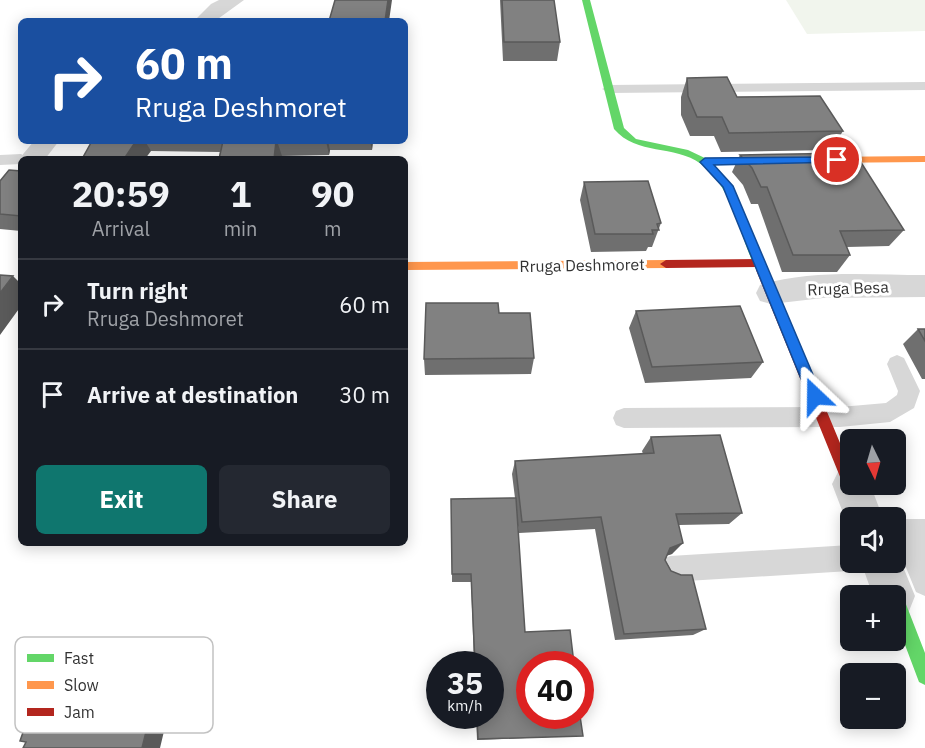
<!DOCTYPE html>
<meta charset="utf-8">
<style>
body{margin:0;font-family:"IBM Plex Sans",sans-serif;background:#242831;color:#f1f3f6;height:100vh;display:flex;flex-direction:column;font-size:22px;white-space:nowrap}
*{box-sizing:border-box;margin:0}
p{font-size:20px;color:#9ea1a6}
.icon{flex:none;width:33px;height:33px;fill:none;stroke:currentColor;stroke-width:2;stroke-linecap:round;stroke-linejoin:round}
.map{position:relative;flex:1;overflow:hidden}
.panel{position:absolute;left:18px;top:156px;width:390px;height:390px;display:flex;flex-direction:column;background:#171b24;border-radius:9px;box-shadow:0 3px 15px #0003}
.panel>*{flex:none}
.guide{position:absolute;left:18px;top:18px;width:390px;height:126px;border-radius:9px;box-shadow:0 3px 15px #0003;background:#1a4fa0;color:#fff;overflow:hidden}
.needle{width:39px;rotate:175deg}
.buttons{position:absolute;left:840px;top:429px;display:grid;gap:12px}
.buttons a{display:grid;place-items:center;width:66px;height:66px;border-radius:9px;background:#171b24;box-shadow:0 3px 15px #0003;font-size:30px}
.speed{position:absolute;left:426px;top:651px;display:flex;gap:12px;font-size:30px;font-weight:700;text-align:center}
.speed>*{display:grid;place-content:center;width:78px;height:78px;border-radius:50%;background:#171b24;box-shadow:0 3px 15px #0003;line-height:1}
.speed small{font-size:15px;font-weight:400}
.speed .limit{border:9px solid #d22;background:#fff;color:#111}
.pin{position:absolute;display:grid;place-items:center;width:51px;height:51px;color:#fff;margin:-26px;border:3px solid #fff;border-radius:50%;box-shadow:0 2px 6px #0007}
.me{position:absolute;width:66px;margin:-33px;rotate:337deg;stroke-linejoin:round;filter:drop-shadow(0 0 4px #0008)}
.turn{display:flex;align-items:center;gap:21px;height:126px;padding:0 18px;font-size:27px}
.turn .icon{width:78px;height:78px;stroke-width:2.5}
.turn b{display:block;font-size:42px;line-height:51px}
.eta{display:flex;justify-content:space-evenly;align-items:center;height:102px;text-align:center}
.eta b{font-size:36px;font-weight:700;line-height:42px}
.cta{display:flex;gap:12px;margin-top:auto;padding:12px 18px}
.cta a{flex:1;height:69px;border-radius:9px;background:#0f766e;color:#fff;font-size:24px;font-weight:700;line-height:69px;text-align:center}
.cta a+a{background:#242831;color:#f1f3f6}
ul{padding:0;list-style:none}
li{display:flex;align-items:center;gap:18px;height:90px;padding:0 18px;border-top:2px solid #363941}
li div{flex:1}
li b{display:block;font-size:22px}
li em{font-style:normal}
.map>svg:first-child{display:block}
.green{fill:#f1f5ed}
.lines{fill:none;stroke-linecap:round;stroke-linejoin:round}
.lane{fill:#d7d7d7;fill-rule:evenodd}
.street{fill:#d7d7d7;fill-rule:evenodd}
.fast{fill:#63d668;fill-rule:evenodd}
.slow{fill:#ff974d;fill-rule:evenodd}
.jam{fill:#b3261e;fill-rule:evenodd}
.wall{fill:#6f6f6f}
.shaded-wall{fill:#5a5a5a}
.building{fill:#818181;stroke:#5a5a5a;stroke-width:1.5}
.route{fill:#1a73e8;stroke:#114b97;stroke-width:1.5}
.labels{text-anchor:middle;stroke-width:6;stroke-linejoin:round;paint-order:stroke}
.street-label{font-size:16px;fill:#333;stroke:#fff}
.key{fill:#fff;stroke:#c2c2c2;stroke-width:1.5}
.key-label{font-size:16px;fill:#333}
</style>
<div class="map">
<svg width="925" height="748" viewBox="0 0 925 748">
<rect width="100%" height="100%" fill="#fff"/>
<path class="green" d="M786 0H925V31L807 34Z"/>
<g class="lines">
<path class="lane" d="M925 82V90L609 93 602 89 609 85Z
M21 154 29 159H21V164L0 165V155Z
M897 355 904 358 920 391 914 408 890 422 840 427 624 428 616 425 613 418 616 411 624 408 840 407 886 403 897 395 898 391 887 364 890 358Z
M906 526 915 529 925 553V596L916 592 896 543 897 529Z
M850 545V562H861L859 567 850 571 670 582 661 578 657 569 661 560 670 556Z"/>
<path class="street" d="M219 0H244L215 21H194L211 4Z
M34 141H59L45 159H21V163L19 159Z
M925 275V297L823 298 771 304 760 301 756 293 760 285C810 269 873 275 925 275Z
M850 467V484H870L883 518H850V531L832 484 838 472Z
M896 519H925V557H899L915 596 909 611 896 616V596H873L861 562H896Z"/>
<path class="fast" d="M582 0H590L624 128 636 139 688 150 709 160 733 186 768 270 766 273H758C739 238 735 189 701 164 674 144 637 156 614 129Z
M896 592 902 594 925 653V685L919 682 896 621V596H889Z"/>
<path class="slow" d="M925 156V162L816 163 811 160 816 157Z
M666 260 672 264 666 268 405 270V262Z"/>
<path class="jam" d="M758 259 762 260V266L768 270 850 467V484H857L855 489 850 491 845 489 756 270 758 267 666 268 660 264 666 260Z"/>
</g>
<path class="wall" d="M500 0H554L560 42 557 61H503Z
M687 78 737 97 843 131 831 150 721 152 714 136H690L681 115V97Z
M92 141H373L372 150H330L329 155 282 156 281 159H219L220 152 151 151Z
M740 155 904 230 889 246 847 247 850 255 837 272H782L758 204H751L743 185 732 172Z
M21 171V231L0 229V181Z
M584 182 661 223 652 247H648L646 251 591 252 580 200Z
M636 311 763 362 751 378 645 383 629 328Z
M499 313 534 358 531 374 425 375 424 359Z
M918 329H925V379H922L903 344Z
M651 437 742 513 729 524 679 525 672 554 667 555 665 560 706 629 693 635 615 640 595 529 519 533 516 510 525 632 576 736 477 740 476 716H490V664H474L471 582H452V574L515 498 512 474 515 461 643 454 642 451Z"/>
<path class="shaded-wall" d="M388 0H392L389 21H385Z
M136 141H145L151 151 145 159H124Z
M276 141H277L282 156 281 159H274Z
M326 141H328L330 150 329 155Z
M370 141H373L372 150Z
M13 276 21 284V306L0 335V293Z
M683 543 672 554 660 558 670 548Z
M165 655 181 660 160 748H142Z"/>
<path class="building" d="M335 0H388L385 21H329Z
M502 0H554L560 42H504Z
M727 77 737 97 820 96 843 131 729 133 722 117H697L688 96 687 78Z
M92 141H136L124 159H82Z
M223 141H276L274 159H219Z
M855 153 904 230 840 231 850 255H793L767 187H761L752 168 740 155Z
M9 170 21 171V216L0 214V181Z
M648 181 661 223 657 224 659 230H652L653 234H595L584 182Z
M0 275 13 276 0 293Z
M426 303H498L499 313H530L534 358 424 359Z
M740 306 763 362 652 367 636 311Z
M918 329H925V341Z
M720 435 742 513 676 514 683 543 670 548 665 560 671 571 681 575H692L706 629 624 634 601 517 522 522 515 461 654 453 651 437Z
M516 498 525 632 570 630 574 664H530V716H580L583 736 478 739 477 716H490V664H475L471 574H452L451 499Z
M165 655 142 748H23L26 742 20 741 50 656Z"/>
<path class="route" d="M837 157 842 160 841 162 714 165 733 186 822 396 820 400H810L808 396 723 187 700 162 705 158Z"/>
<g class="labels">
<g class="street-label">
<text transform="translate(582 265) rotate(-1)" y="6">Rruga Deshmoret</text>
<text transform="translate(848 288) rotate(-2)" y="6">Rruga Besa</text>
</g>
</g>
<rect x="15" y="637" width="198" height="96" rx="9" class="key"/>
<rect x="27" y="654" width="27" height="8" fill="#63d668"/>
<rect x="27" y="681" width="27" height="8" fill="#ff974d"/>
<rect x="27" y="708" width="27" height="8" fill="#b3261e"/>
<g class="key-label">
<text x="64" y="664">Fast</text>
<text x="64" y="691">Slow</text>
<text x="64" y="718">Jam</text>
</g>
</svg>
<div class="buttons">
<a><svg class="needle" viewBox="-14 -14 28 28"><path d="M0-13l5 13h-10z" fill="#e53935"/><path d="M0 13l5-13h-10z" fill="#9ea1a6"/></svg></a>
<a><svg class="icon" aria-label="sound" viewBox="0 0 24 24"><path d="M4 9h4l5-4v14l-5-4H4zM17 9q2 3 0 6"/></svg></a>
<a>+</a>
<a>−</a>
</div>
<div class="speed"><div>35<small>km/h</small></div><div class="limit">40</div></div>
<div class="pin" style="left:837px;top:160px;background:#d93025"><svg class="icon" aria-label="arrive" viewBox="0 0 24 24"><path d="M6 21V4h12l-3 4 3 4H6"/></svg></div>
<svg class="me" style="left:815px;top:396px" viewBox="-20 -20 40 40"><path d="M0-17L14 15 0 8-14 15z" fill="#1a73e8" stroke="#fff" stroke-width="4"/></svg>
<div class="guide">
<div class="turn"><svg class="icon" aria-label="right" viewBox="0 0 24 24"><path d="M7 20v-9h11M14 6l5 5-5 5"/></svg><div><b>60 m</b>Rruga Deshmoret</div></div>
</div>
<section class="panel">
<div class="eta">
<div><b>20:59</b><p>Arrival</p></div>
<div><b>1</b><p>min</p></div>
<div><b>90</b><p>m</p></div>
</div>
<ul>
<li><svg class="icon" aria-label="right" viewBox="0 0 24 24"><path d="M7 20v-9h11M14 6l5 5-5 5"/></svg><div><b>Turn right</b><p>Rruga Deshmoret</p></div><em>60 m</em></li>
<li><svg class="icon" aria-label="arrive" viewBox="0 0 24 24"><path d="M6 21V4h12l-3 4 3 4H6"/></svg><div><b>Arrive at destination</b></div><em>30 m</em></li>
</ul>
<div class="cta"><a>Exit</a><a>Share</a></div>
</section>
</div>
